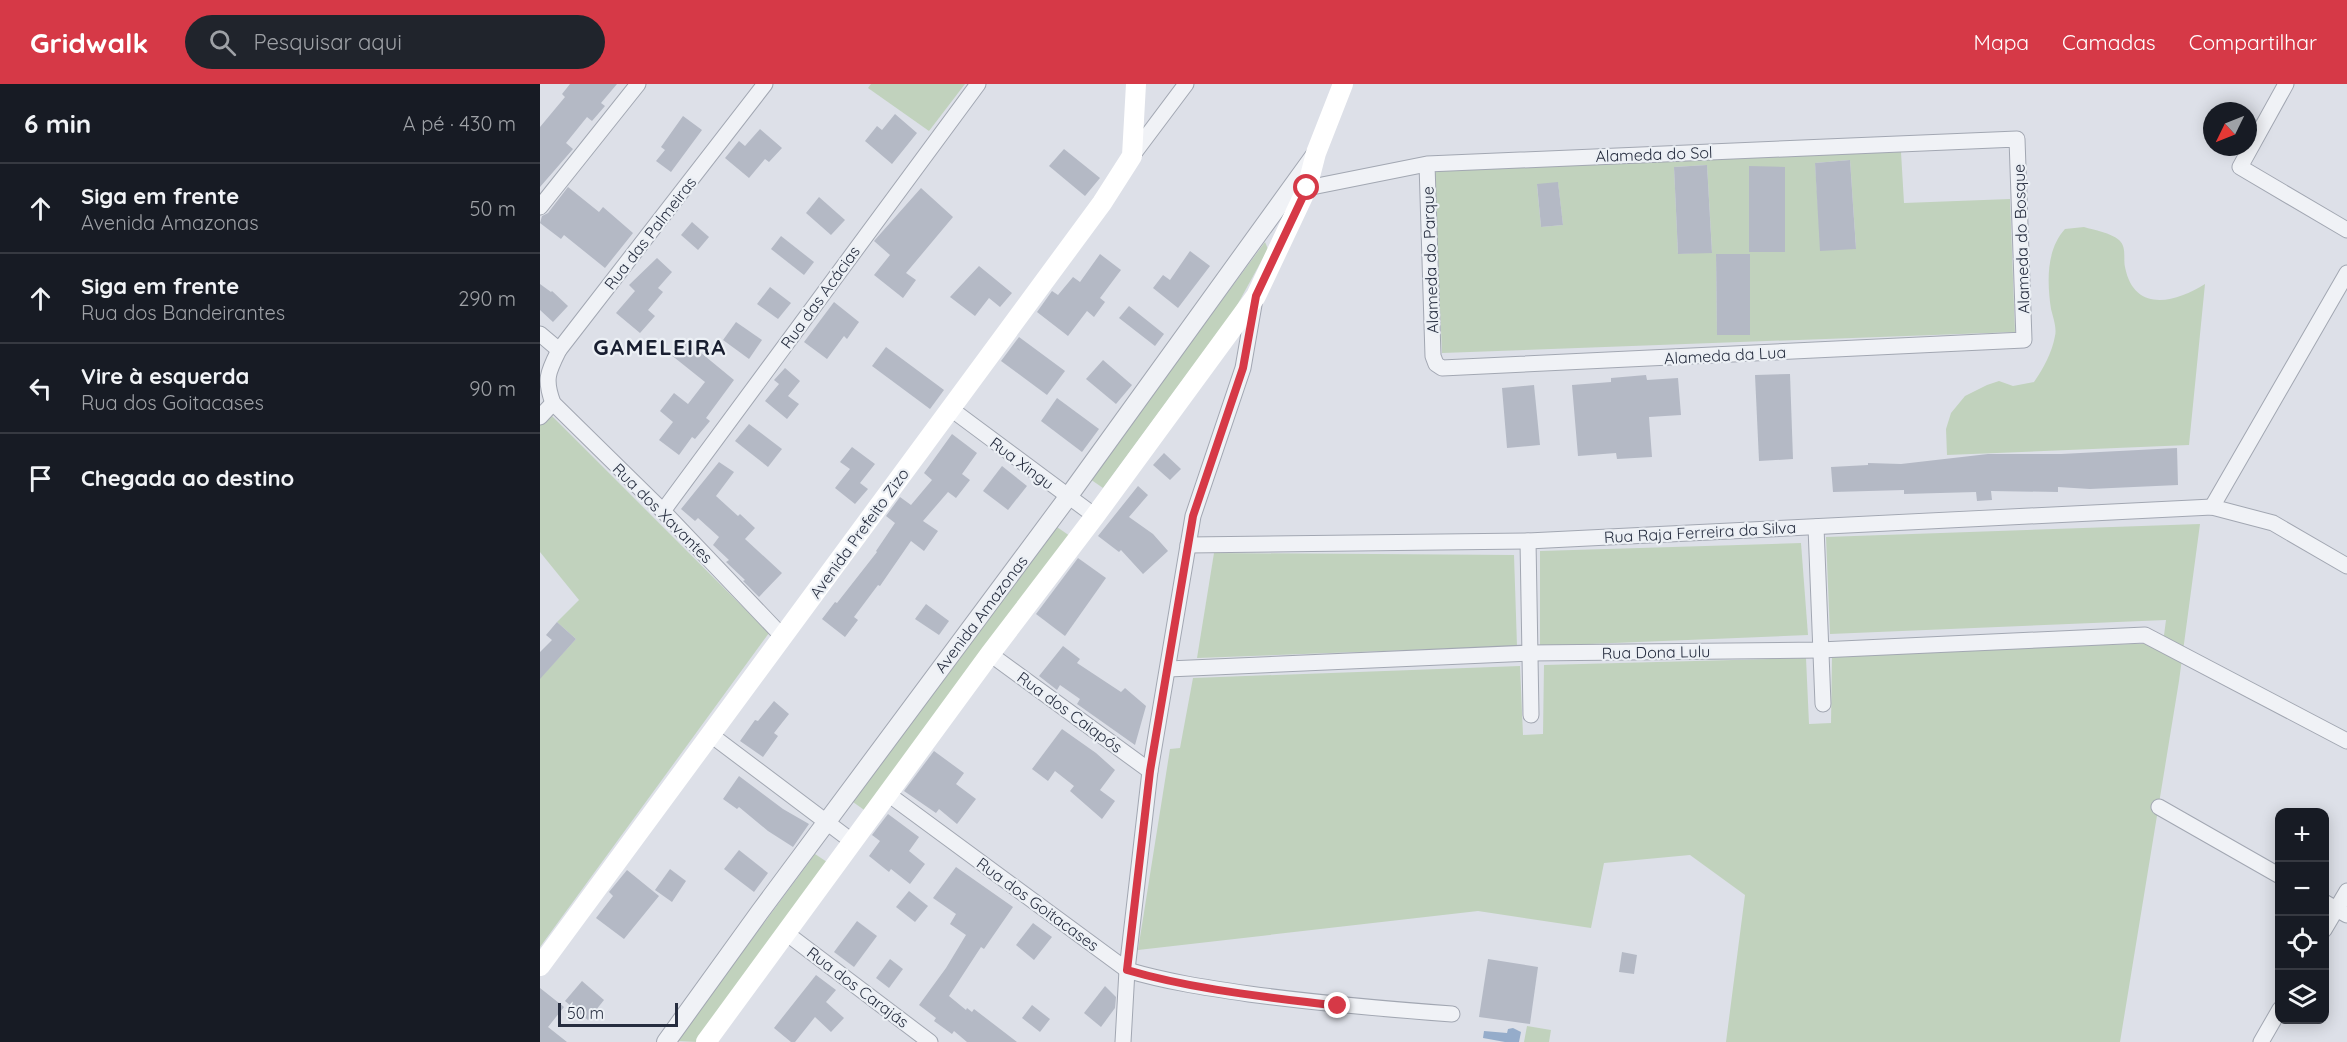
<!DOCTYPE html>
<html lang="pt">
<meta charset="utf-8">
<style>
:root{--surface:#171b24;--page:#20242c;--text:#f1f3f6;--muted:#9ea1a6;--line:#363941;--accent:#d63947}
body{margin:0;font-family:Quicksand,sans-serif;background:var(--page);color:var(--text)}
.controls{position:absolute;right:18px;bottom:18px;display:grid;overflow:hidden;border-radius:12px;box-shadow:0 3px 15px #0003}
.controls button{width:54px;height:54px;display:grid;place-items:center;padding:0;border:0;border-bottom:2px solid var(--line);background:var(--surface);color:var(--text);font:30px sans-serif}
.compass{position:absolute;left:1663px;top:18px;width:54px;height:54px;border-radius:50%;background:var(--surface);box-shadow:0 3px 15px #0003;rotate:227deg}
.scale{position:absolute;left:18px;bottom:15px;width:120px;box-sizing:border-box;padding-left:6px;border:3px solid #262d3f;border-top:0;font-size:16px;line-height:21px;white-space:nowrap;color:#262d3f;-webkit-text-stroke:4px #ecf0f5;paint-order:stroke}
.stop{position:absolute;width:18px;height:18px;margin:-14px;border:4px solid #d63947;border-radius:50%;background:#fff}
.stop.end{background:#d63947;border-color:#fff;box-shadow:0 2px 6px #0008}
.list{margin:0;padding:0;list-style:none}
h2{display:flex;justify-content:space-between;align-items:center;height:78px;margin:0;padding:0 24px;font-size:26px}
h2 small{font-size:20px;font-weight:400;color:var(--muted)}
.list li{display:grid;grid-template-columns:39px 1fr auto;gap:18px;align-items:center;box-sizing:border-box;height:90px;padding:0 24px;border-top:2px solid var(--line)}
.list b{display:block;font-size:22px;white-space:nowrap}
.list p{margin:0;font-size:20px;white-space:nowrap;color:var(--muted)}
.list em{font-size:20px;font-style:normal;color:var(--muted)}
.icon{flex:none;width:33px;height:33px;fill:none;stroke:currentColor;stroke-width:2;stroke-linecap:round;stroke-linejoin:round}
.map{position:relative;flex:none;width:1807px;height:958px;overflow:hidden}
header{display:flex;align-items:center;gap:36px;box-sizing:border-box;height:84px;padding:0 30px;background:var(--accent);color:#fff}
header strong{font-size:28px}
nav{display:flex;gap:33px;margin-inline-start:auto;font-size:21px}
.search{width:420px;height:54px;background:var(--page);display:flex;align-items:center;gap:15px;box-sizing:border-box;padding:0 21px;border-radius:33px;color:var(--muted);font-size:22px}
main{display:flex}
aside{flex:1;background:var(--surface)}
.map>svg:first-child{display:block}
.green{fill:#c1d2bd;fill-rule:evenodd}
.water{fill:#95acca}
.building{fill:#b4b9c5}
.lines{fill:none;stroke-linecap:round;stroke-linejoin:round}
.minor-casing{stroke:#a2a7b2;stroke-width:17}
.tertiary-casing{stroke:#a2a7b2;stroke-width:20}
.minor{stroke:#f0f2f6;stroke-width:15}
.tertiary{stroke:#f0f2f6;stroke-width:18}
.secondary{stroke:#fff;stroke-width:20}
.route{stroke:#d63947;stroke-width:8}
.labels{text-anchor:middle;stroke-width:4.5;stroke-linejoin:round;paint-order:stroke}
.street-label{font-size:16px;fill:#262d3f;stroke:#ecf0f5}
.district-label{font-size:22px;font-weight:bold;letter-spacing:1.5px;fill:#181e30;stroke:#ecf0f5}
</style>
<header>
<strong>Gridwalk</strong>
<div class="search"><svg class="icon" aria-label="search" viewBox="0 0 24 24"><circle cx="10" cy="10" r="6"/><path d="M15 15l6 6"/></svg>Pesquisar aqui</div>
<nav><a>Mapa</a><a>Camadas</a><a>Compartilhar</a></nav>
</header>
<main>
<aside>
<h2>6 min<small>A pé · 430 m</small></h2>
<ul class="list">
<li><svg class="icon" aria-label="ahead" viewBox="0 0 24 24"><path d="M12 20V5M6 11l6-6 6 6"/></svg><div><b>Siga em frente</b><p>Avenida Amazonas</p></div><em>50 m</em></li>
<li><svg class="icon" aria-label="ahead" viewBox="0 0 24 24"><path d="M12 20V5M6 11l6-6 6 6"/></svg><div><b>Siga em frente</b><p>Rua dos Bandeirantes</p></div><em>290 m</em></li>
<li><svg class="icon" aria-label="left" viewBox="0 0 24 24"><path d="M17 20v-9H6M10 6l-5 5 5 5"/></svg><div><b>Vire à esquerda</b><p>Rua dos Goitacases</p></div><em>90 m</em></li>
<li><svg class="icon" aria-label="arrive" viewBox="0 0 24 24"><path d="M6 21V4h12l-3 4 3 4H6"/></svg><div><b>Chegada ao destino</b></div></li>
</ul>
</aside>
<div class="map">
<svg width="1807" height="958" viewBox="0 0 1807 958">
<rect width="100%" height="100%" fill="#dde0e8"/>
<g class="green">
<polygon points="331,0 425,0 389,47 328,4"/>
<path d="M1361 68 1364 119 1470 115 1475 248 902 269 894 85ZM1310 76 1316 164 1281 166 1275 79ZM1167 81 1172 168 1138 170 1134 83ZM1209 83H1245V168H1209ZM1018 99 1023 141 1001 143 997 101ZM1176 170H1210V250H1177Z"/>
<path d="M1544 143C1554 146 1571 149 1579 156 1587 163 1583 174 1585 183 1594 229 1635 219 1665 200L1649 361 1407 371 1406 345 1411 329 1425 312 1447 301 1459 297 1473 302 1494 298C1503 285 1512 269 1515 252 1517 244 1513 233 1511 225 1507 198 1506 166 1525 145Z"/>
<polygon points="725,158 728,165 695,225 563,404 550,395"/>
<polygon points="10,330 229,549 0,863 0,590 2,592 36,555 17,538 39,516 0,468 0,340"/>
<polygon points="1660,440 1639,597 1580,958 1186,958 1205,811 1150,771 1064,779 1051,844 938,827 598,866 630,665 640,664 653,594 980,582 983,651 1003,650 1004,581 1266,574 1269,640 1291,639 1292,570 1623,559 1626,536 1290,550 1286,453"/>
<polygon points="514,441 530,452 327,728 313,718"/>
<polygon points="1261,459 1268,551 1000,562 1000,467"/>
<polygon points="674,469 974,471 977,562 657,574"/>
<polygon points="275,770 287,778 158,958 137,957"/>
<polygon points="987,942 1011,946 1009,958 984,958"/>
</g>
<polygon class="water" points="973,944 981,948 979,958 965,958 943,954 944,947 967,949 968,945"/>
<g class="building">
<polygon points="30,0 77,0 61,19 65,22 52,37 47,33 26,59 33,65 0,103 0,43 25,13 22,10"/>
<polygon points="355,30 377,49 352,80 325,57 337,42 342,46"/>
<polygon points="143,32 162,46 131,88 116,77 125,66 121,63"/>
<polygon points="220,45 242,64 229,78 225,75 209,94 185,74 199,57 205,62"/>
<polygon points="524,65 560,94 545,112 509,82"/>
<polygon points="1310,76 1316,165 1280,167 1275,79"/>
<polygon points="1167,81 1172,169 1138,170 1134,83"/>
<polygon points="1209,82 1245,83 1245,168 1209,168"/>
<polygon points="1018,98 1023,141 1001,143 997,100"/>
<polygon points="28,103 59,128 63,123 93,149 65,184 24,151 21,155 0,139 2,132 8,129"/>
<polygon points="381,104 413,133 366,189 376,196 363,214 334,191 350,171 334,157"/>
<polygon points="279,113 305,136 291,151 266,129"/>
<polygon points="152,138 169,153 158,166 141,151"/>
<polygon points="241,152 274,178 264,191 231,165"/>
<polygon points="650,167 670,182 638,224 613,204 623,191 630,196"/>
<polygon points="560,170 581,186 560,214 565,218 554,233 547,227 528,252 497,228 512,207 518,211 533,193 540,198"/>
<polygon points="1176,170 1210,170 1210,251 1177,251"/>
<polygon points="117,174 132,188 118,204 123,208 108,226 115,232 100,249 76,229 95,207 89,201"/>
<polygon points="439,182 472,209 460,223 449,214 435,232 410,213"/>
<polygon points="0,200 11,208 12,207 28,222 13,238 0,226"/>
<polygon points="230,203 251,219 238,235 217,220"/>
<polygon points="294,218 319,238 307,255 304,252 287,275 264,258"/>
<polygon points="589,222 624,250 615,262 579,234"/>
<polygon points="196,238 222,256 209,275 183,256"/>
<polygon points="479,253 525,287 507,311 461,277"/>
<polygon points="143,254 194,296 166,334 170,337 155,355 152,353 139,371 119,356 133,338 120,327 134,309 148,320 165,298 130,270"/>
<polygon points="346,263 404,306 390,325 332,282"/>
<polygon points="563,276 592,301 576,320 546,295"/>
<polygon points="245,284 260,297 248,312 259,320 247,335 225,317 239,300 234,296"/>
<polygon points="1250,290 1253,375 1219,377 1215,291"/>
<polygon points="1106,291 1107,296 1138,294 1141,331 1109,333 1112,373 1077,375 1076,369 1038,372 1032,301 1071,298 1071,294"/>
<polygon points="994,301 1000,361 967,364 962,304"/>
<polygon points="517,314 559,345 542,368 501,337"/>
<polygon points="209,340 242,365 228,383 195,357"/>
<polygon points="412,350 437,369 422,390 430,396 416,414 408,408 383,437 398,447 384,467 371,457 340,502 338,501 314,533 318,536 305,553 282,535 295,518 297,519 337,468 336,467 355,439 346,432 360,413 371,421 392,396 384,389"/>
<polygon points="312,363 335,380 320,399 328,405 315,420 295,404 310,385 300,378"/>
<polygon points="1637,364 1638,401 1550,405 1518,403 1518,408 1451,407 1452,416 1437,417 1436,408 1364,410 1364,406 1293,408 1291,383 1328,381 1328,379 1361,380 1448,370 1521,370"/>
<polygon points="624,369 641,385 630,396 613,381"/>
<polygon points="179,378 194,388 176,412 198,432 200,430 215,444 205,455 242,489 219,513 203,497 205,496 186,478 189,476 173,461 179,453 158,434 155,437 141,425"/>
<polygon points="462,382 487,402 468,426 443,407"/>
<polygon points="598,402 608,411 589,433 613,450 628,467 603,490 581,466 579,468 558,452"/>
<polygon points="538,474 566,494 525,552 496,530"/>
<polygon points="386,520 409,537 399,551 375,535"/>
<polygon points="17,538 36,555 0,595 0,568 12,556 6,551"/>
<polygon points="523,562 540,575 537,579 581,608 585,604 606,622 595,661 537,620 540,615 520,601 517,606 499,592"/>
<polygon points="234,617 249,630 234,649 238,652 223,673 200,657 215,636 218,637"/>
<polygon points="522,645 556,669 575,686 560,706 575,717 562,735 530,707 534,702 515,687 508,697 492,685"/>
<polygon points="394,667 424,689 416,700 436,715 417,740 399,725 396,729 364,707"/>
<polygon points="199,692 243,725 269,740 253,763 228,747 199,723 197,725 183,715"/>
<polygon points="348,730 379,753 369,767 385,780 370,800 351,785 349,788 329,772 340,757 332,751"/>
<polygon points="199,766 228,789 214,808 184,785"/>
<polygon points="416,783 473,823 444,865 441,863 409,912 426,926 427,924 432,928 434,925 477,958 427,958 414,947 412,950 394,937 396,934 379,921 406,884 426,851 410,840 416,830 393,814"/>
<polygon points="130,785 146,797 132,818 115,806"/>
<polygon points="87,786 119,812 84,855 56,834 73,812 69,808"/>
<polygon points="369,807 388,822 375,838 356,823"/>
<polygon points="317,837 337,852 314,883 294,868"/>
<polygon points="493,839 512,853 494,876 476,861"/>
<polygon points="1082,868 1097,871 1094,890 1079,888"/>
<polygon points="350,875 363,885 349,904 336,894"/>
<polygon points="948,875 998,883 990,940 939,933"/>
<polygon points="276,891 296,906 286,918 304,934 291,948 275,933 255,958 251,958 234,944"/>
<polygon points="42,897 64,916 48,936 25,917"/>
<polygon points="565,902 576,913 575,924 561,943 544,929"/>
<polygon points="0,904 24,923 8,943 27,958 0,958"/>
<polygon points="492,921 510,935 500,948 482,934"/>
</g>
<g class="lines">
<defs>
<g id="minor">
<path d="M225 0 19 266C8 288 4 295 13 319L123 427 243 553"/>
<polyline points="1746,0 1700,83 1807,146"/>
<polyline points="592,72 646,0"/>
<polyline points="759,102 767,104 887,80 1477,55 1484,256 902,284 896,280 893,272 887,80"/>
<polyline points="0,123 98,0"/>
<polyline points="0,250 19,266"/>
<polyline points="411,325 555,432"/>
<polyline points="0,333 13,319"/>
<polyline points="1672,423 1807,189"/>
<polyline points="123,427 438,0"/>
<polyline points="1276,443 1283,620"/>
<polyline points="988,457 991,631"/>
<polyline points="648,461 988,457 1672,423 1733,439 1807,482"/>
<polyline points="450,570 610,687"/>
<polyline points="628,585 989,569 1280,566 1605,551 1807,657"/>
<polyline points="171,651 313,758"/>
<path d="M348 710 587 886C627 898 668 904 709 910 777 919 844 925 912 930"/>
<polyline points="1619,723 1740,792"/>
<polyline points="1784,818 1807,831"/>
<polyline points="1784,846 1807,807"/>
<polyline points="246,849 390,958"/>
<polyline points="583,958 587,886 610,687 653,432 703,284 715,215"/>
<polyline points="1721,958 1740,925"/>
</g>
<polyline id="tertiary" points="126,958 219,829 528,413 775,71"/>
</defs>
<use href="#minor" class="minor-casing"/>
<use href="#tertiary" class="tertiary-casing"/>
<use href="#minor" class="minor"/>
<use href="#tertiary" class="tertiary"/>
<g class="secondary">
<polyline points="0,882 562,119 592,72 596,0"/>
<polyline points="166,958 450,570 555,432 716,212 767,104 776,69 803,0"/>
</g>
</g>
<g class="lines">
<path class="route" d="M767 104 716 212 703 284 653 432 610 687 587 886C655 906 728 913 798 922"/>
</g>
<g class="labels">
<g class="street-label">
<text transform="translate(1114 70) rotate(-2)" y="6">Alameda do Sol</text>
<text transform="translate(110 149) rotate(-52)" y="6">Rua das Palmeiras</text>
<text transform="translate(1481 155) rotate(-92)" y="6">Alameda do Bosque</text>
<text transform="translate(890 176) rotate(-92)" y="6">Alameda do Parque</text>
<text transform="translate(280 213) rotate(-54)" y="6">Rua das Acácias</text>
<text transform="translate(1185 271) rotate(-3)" y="6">Alameda da Lua</text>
<text transform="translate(482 379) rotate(37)" y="6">Rua Xingu</text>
<text transform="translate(123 429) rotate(45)" y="6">Rua dos Xavantes</text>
<text transform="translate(1160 448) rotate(-3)" y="6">Rua Raja Ferreira da Silva</text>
<text transform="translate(319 449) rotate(-54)" y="6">Avenida Prefeito Zizo</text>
<text transform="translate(441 530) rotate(-53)" y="6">Avenida Amazonas</text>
<text transform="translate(1116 568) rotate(-1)" y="6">Rua Dona Lulu</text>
<text transform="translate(530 628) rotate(36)" y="6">Rua dos Caiapós</text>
<text transform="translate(498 820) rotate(36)" y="6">Rua dos Goitacases</text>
<text transform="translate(318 903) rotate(37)" y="6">Rua dos Carajás</text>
</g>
<g class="district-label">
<text x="120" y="271">GAMELEIRA</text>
</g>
</g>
</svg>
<div class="controls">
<button>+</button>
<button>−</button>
<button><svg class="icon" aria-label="locate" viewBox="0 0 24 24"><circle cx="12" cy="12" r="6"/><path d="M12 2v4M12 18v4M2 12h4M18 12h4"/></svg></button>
<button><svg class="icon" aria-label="layers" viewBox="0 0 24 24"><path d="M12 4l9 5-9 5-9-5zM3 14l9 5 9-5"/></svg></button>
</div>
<svg class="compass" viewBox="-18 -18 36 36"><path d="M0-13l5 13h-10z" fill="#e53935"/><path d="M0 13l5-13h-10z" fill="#9ea1a6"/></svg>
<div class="scale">50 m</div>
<div class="stop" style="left:767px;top:104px"></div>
<div class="stop end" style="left:798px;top:922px"></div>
</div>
</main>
